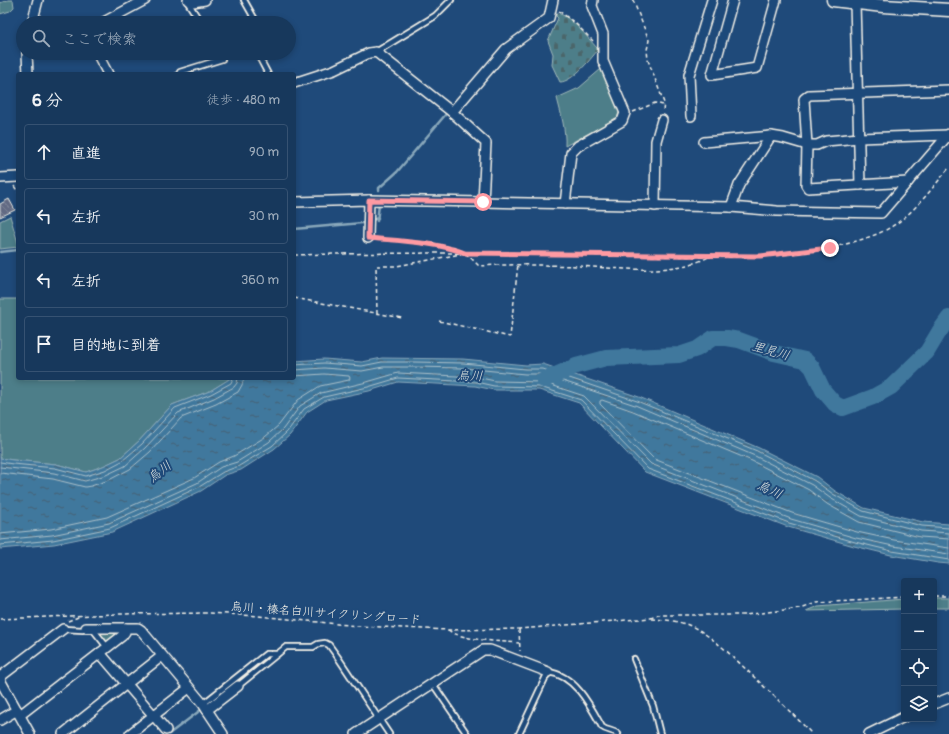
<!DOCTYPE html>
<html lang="ja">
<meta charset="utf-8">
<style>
:root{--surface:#17385c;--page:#203f62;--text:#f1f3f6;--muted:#9eacbb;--line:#365272}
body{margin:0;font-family:Pangolin,"Klee One",sans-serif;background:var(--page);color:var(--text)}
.controls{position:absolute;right:12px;bottom:12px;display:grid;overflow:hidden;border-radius:4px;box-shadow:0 2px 6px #0003}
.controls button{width:36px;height:36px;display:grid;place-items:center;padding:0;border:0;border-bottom:1px solid var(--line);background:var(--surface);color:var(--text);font:20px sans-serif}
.stop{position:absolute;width:12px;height:12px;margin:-9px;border:3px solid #ff9aa2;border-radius:50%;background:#fff}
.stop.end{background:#ff9aa2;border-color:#fff;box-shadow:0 1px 4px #0008}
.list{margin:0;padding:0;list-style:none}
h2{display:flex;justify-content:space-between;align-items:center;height:52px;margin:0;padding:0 16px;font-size:17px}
h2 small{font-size:13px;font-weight:400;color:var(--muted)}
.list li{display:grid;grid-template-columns:26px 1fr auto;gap:12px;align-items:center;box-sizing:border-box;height:56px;margin:0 8px 8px;padding:0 8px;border:1px solid var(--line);border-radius:4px}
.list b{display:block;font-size:15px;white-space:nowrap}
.list em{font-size:13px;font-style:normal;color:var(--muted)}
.icon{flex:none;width:22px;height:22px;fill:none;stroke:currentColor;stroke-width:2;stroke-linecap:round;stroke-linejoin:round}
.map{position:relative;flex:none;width:949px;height:734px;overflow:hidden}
.search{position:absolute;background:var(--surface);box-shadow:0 2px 6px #0003;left:16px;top:16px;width:280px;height:44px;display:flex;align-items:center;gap:10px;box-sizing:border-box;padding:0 14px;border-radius:22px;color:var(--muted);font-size:15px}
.panel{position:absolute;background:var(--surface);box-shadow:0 2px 6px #0003;left:16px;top:72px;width:280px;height:308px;border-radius:4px}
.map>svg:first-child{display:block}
.green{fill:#4d7e89;stroke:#a0b8b8}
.forest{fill:url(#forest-crowns);stroke:#a0b8b8}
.cemetery{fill:url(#cemetery-stones);stroke:#a0b8b8}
.water{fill:url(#water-ripples);stroke:#89a8bb}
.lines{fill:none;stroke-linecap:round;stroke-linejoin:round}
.shore{stroke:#acc1ca;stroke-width:1}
.stream{stroke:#89a8bb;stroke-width:2.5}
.river{stroke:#41789d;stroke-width:16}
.building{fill:url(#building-back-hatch);stroke:#f4f1e8}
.lane-casing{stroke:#f4f1e8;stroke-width:8}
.street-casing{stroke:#f4f1e8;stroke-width:12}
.secondary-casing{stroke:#f4f1e8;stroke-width:15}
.path{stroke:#f4f1e8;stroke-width:1.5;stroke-dasharray:4 3;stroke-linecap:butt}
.lane{stroke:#1f4a7a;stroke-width:4.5}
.street{stroke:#1f4a7a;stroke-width:9}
.secondary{stroke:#1f4a7a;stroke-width:12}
.route{stroke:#ff9aa2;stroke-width:5}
.labels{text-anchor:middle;stroke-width:4;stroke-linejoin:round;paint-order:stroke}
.street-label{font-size:12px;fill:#f4f1e8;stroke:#1f4a7a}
.water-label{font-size:13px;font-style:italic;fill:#d9dfdd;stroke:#1f4a7a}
</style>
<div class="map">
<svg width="949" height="734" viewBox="0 0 949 734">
<defs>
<pattern id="forest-crowns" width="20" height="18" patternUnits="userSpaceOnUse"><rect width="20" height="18" fill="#4d7e89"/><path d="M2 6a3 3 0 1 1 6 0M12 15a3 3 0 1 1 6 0" fill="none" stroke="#4b666b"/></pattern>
<pattern id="cemetery-stones" width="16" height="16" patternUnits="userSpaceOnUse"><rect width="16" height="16" fill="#4d7e89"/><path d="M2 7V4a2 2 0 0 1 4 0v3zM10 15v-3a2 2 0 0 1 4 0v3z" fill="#4b666b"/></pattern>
<pattern id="water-ripples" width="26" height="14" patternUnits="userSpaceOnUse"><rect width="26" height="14" fill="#41789d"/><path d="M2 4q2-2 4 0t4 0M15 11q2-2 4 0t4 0" fill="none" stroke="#456072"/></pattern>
<pattern id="building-back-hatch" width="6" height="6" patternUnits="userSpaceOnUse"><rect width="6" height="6" fill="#626b83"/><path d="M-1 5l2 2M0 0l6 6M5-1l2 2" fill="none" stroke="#798195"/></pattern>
</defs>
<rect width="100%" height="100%" fill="#1f4a7a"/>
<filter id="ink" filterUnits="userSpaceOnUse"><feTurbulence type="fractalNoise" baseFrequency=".025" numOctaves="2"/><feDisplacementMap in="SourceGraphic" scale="8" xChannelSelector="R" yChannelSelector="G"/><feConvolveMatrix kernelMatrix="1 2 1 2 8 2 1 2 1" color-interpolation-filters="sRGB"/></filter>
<g filter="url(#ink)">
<g class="green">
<polygon points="8,0 13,0 14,7 10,11 0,14 0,3"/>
<path d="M601 69 619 112 617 118 565 146C566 130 561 114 557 98L579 88Z"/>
<polygon points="10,216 18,243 18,247 0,249 0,221"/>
<polygon points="0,299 18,299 18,378 231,378 210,391 172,405 139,441 120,458 103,466 86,472 56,464 13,460 0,458"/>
<rect x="934" y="598" width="15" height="10"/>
<polygon points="904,599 904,609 806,611 818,606"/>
</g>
<polygon class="forest" points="100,632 118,632 118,634 109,642 106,642 100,635"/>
<path class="cemetery" d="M557 13C571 16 588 38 597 48V51C590 60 572 82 560 82L552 65 553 54 548 41 558 18 556 16Z"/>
<polygon class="water" points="382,358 463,359 526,365 543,364 639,397 759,448 817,477 835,491 864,508 923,522 949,524 949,564 938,563 891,555 854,546 788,527 645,472 579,403 539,390 494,390 475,386 398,382 369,391 326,400 307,412 290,435 274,449 241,470 225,475 201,491 112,532 54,544 0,549 0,458 13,460 56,464 86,472 103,466 120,458 139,441 172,405 210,391 231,378 294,378 294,361 324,359 362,362"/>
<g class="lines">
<g class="shore">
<polyline points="294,365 324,363 362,366 382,362 414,362 463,363 525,369 543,369 637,401 757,451 815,481 833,494 863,511 922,526 949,528"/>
<polyline points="294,370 324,368 362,371 383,367 414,367 463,368 525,374 542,374 635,405 755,456 812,485 830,498 861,516 921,531 949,533"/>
<polyline points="0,462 13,464 55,468 86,476 105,470 122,461 142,444 175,408 211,394 231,383 233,378"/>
<polyline points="0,467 54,473 85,481 106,475 125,466 145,448 178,413 214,398 234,387 237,383 238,378"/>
<polyline points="0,473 53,479 85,487 91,486 109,480 130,469 150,452 181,418 216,404 238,392 242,385 244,378"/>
<polyline points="0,534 51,529 107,517 194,478 219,462 234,456 265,437 279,425 298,400 320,386 349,380 350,378 349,376 324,374 294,376"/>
<polyline points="949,539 920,537 859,522 827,504 809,490 752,461 633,411 602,400 600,401 600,404 654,459 792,513 857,532 894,540 949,548"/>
<polyline points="0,540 52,535 109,523 197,483 221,467 237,462 269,442 283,429 300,406 321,393 367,382 398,373 476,377 495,381 542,382 584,396 651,464 791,519 856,538 893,546 949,554"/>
<polyline points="0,545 53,540 110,528 199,487 223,472 239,466 272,446 287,432 304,409 324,397 368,387 398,378 476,382 494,386 540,387 581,400 648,469 789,523 855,542 892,551 949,560"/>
</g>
<g class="stream">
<polyline points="379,190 379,188 397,172 446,114"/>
<polyline points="372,220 378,218"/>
<polyline points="377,221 379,205"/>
<polyline points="294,229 362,223 367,222"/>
<polyline points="0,252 18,250"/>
<polyline points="208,704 270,655"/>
<polyline points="169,734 202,709"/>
</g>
<polyline class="river" points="544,380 576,366 606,358 679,355 697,349 713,338 727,338 739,340 774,353 805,360 812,367 823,390 835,404 843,408 873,397 891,387 927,352 939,332 949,318"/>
</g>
<polygon class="building" points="9,199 15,210 0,217 0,204"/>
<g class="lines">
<defs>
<g id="lane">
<polyline points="244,0 257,23"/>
<polyline points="187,1 201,23"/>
<polyline points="376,52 435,16 451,0"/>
<polyline points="257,53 268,74"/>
<polyline points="179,74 180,72 222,59 219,53"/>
<polyline points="92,628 107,647"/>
<polyline points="63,629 83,630 86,628"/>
<polyline points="634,659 653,706 660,734"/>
<polyline points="433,684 467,734"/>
<polyline points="238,686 286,647 313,647 318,644 325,643 329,645 337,656 389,734"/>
<polyline points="203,704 266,654 277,654"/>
<path d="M519 734 548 672C575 675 590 705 602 727 607 731 613 730 618 734"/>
</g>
<g id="street">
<polyline points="188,0 193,2 205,0"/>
<polyline points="733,0 712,75 757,68 776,0"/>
<polyline points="855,3 860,185"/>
<polyline points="32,23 38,0"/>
<polyline points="102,23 145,0"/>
<polyline points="27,53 28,74"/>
<polyline points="97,53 108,74"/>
<polyline points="294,83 334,70 369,53 376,52 452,112 486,143 483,202"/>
<polyline points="452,112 506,49 549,18 553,0"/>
<polyline points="691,116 689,75 712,0"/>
<polyline points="704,142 771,136 783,138 807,145 817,145 826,141 859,138 948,135"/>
<polyline points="0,178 18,177"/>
<polyline points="908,182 808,188 806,185 807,145 804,99 809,95 949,90"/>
<polyline points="294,202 369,200 483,202 731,207 777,211 881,213 949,134"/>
<polyline points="565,204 571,153 578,146 622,121 625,113 603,61 603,34 592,6 593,0"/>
<polyline points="655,206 656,141 662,120"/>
<polyline points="731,207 739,185 771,136"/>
<polyline points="368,238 369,200"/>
<polyline points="86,628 138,628 141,630 203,704 223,734"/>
<polyline points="100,653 166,730"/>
<polyline points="0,677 63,629"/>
<polyline points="0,680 30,734"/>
<polyline points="934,704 949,698"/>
<polyline points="207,710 238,686"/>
<polyline points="20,715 122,636 125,632 125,628"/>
<polyline points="0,720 17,710"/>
<polyline points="63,734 162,656"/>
<polyline points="130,734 189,688"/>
<polyline points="356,734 483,650 490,650 548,672"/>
<polyline points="869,734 904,717"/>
</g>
<polyline id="secondary" points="833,0 883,6 949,10"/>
</defs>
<use href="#lane" class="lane-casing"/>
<use href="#street" class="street-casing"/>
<use href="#secondary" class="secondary-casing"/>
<g class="path">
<polyline points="633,0 649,40 647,50 648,60 664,103 663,111"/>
<polyline points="559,11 575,23 593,41"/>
<polyline points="633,112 655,103 663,105"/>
<polyline points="14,186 18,192"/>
<path d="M376 239C398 241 447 242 465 253 470 257 475 262 479 266 512 264 544 265 577 266 615 268 677 276 710 256"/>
<path d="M294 255C401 252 507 253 614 255 696 255 799 265 877 234 908 222 928 193 949 168"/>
<polyline points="294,298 403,318"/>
<polyline points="377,314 376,266 397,266 461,254"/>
<polyline points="439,321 510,337 518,264"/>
<polyline points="934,596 949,596"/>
<polyline points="0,619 117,614 210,613 258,616 358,626 448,630 519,629 651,618 658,615 745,615 800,608 816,602 904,597"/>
<path d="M652 619C667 620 683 621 697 629 718 641 735 659 753 676 773 695 793 714 812 734"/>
<polyline points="68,621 81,616 81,615"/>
<polyline points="519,629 520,651"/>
<path d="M448 630C464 641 499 641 519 643"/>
</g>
<use href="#lane" class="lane"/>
<use href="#street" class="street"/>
<use href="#secondary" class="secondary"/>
</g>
</g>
<g class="lines" filter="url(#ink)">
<path class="route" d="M483 202 369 200 368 238C401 241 434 242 465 253L760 256 830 248"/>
</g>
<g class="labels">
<g class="street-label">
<text transform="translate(326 613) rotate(4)" y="4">烏川・榛名白川サイクリングロード</text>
</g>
<g class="water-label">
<text transform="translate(771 350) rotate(16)" y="5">里見川</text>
<text transform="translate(470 375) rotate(2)" y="5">烏川</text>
<text transform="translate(159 471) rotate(-39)" y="5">烏川</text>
<text transform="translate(770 489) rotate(25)" y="5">烏川</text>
</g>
</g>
</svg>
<div class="controls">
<button>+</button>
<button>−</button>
<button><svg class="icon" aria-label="locate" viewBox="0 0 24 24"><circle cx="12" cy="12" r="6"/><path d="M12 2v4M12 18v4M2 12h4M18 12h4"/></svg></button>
<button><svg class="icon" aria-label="layers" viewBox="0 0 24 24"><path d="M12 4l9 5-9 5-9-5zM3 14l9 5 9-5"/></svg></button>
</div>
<div class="stop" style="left:483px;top:202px"></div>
<div class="stop end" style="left:830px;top:248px"></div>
<div class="search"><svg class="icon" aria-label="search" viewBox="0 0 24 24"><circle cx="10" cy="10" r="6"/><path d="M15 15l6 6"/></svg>ここで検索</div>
<section class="panel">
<h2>6 分<small>徒歩 · 480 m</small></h2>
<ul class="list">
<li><svg class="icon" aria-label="ahead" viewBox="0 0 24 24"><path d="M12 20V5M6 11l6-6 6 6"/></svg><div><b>直進</b></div><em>90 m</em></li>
<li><svg class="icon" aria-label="left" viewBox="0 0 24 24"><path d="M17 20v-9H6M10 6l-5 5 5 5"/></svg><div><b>左折</b></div><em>30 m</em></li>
<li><svg class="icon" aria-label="left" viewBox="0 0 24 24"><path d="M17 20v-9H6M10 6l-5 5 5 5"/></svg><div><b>左折</b></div><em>360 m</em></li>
<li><svg class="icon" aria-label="arrive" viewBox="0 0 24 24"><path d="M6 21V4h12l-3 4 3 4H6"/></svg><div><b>目的地に到着</b></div></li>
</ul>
</section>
</div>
